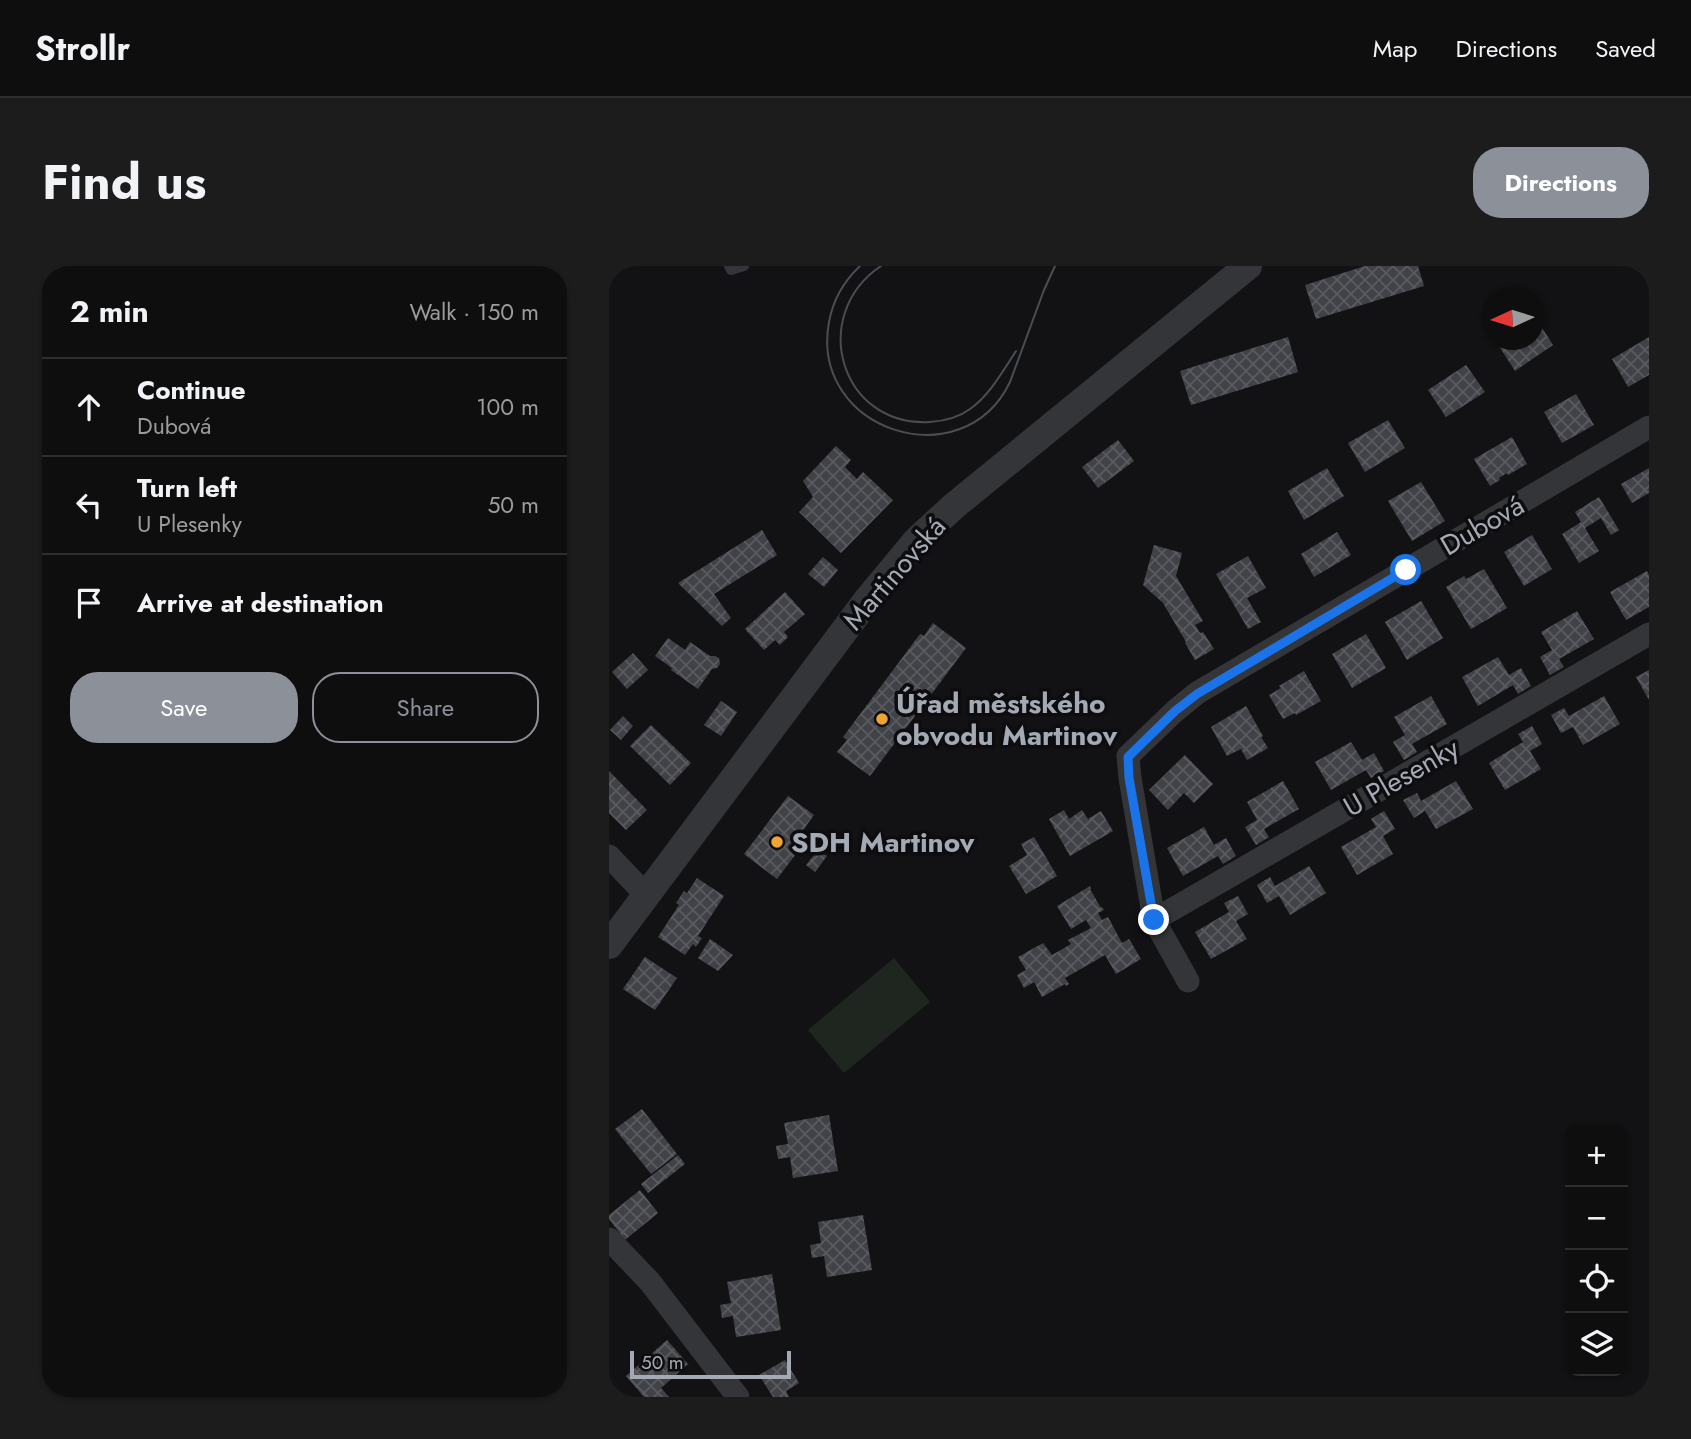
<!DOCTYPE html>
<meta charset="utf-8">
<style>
:root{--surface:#0e0e0f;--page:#1c1c1d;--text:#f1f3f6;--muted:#9b9c9e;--line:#2e2e2f;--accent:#8c9099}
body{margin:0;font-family:Jost,sans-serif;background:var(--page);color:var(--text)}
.controls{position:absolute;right:21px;bottom:21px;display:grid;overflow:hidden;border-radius:14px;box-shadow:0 2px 5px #0004}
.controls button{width:63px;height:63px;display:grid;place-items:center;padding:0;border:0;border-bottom:2px solid var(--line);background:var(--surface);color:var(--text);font:35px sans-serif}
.compass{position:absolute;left:872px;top:21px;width:63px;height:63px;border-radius:50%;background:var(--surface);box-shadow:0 2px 5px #0004;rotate:266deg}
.scale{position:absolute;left:21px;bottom:18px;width:161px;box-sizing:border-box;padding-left:7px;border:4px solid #a4aab4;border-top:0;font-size:19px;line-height:24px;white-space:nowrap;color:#a4aab4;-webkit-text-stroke:5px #0d0d0f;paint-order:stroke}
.stop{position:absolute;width:21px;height:21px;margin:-16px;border:5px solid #1a73e8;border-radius:50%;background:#fff}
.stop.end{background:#1a73e8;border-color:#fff;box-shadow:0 2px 7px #0008}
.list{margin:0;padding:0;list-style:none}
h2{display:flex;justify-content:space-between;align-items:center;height:91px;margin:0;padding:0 28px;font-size:30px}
h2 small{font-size:23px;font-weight:400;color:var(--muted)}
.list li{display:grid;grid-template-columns:46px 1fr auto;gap:21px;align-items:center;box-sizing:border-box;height:98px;padding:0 28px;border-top:2px solid var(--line)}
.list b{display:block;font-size:26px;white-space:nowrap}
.list p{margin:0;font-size:23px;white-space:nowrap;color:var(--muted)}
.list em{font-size:23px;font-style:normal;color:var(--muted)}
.actions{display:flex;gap:14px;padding:21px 28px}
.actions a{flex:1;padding:16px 0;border:2px solid var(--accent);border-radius:28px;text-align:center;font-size:24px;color:var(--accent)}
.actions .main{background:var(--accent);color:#fff}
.icon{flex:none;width:38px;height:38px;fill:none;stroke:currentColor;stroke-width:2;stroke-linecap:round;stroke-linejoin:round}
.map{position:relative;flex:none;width:1040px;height:1131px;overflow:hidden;border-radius:28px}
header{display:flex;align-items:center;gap:42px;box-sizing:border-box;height:98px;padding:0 35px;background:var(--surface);border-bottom:2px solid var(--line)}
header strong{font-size:33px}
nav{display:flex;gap:38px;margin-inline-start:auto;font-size:24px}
.intro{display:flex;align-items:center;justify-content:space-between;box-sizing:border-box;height:168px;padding:0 42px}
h1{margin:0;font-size:49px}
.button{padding:18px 32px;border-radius:28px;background:var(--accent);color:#fff;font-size:24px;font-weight:700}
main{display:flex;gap:42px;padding:0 42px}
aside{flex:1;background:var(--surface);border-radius:28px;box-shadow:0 2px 5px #0004}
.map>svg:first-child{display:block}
.grass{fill:#1f261f}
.building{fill:url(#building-cross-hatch)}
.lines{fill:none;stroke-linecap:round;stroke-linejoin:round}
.service{stroke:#333539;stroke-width:10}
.minor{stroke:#333539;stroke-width:23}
.tertiary{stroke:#333539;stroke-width:28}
.tram{stroke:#4a4d52;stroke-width:2}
.route{stroke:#1a73e8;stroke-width:9}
.poi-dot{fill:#eda432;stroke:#0d0d0f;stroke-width:2.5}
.labels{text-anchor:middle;stroke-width:7;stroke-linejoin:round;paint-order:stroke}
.street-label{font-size:28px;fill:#a4aab4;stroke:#0d0d0f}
.poi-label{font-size:28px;font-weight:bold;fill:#a4aab4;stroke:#0d0d0f;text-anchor:start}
</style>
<header>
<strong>Strollr</strong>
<nav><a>Map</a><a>Directions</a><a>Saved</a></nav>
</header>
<div class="intro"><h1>Find us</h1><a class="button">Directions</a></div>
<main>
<aside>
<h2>2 min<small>Walk · 150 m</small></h2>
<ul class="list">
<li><svg class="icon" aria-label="ahead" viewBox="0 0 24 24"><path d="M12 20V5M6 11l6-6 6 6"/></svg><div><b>Continue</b><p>Dubová</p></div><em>100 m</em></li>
<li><svg class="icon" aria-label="left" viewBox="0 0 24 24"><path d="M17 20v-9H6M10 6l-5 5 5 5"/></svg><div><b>Turn left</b><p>U Plesenky</p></div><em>50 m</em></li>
<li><svg class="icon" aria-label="arrive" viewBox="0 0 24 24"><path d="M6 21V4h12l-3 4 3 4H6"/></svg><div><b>Arrive at destination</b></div></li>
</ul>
<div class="actions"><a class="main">Save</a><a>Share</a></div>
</aside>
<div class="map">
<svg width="1040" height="1131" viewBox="0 0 1040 1131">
<defs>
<pattern id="building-cross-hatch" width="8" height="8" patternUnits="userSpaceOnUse" patternTransform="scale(1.75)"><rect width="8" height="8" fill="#414247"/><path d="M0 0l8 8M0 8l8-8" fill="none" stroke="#595b5f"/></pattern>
</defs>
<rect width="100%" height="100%" fill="#121214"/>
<polygon class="grass" points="285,692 321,736 235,807 199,764"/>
<g class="building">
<polygon points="756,0 809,0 815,20 707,53 696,19"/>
<polygon points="925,49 944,79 906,105 888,77 893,74 925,74"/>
<polygon points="679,71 689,106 582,139 571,105"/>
<polygon points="1040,71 1040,109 1019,121 1003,93"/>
<polygon points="857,99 876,126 837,151 819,124"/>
<polygon points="967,128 985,159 953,177 935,146"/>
<polygon points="779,154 796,182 756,206 739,177"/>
<polygon points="903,171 918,198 899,209 898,207 890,212 891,214 881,220 865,193"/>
<polygon points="509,174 525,195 489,222 473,201"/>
<polygon points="227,180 242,194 236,201 248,213 254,206 284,234 232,287 190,246 204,231 194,215"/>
<polygon points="718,202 735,230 695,254 679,225"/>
<polygon points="1040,202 1040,227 1023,237 1012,218"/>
<polygon points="812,216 836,255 803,275 779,235"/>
<polygon points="990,231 1010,264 1002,269 992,252 976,262 990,285 970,297 953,268 972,256 966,246"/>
<polygon points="153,264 168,289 105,328 122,352 113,360 69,317"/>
<polygon points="728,266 742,289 705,311 692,288"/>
<polygon points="923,269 943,303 915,320 895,286"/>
<polygon points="545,279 573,287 567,310 594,355 586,359 591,367 594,366 605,383 586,394 576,377 577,376 554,337 534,319"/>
<polygon points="639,290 657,322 638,332 652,356 639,363 607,308"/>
<polygon points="214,291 229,304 215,321 199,308"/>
<polygon points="875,303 898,342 862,363 837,321 855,310 857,313"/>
<polygon points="1038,305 1040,309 1040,341 1017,354 1001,326"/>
<polygon points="176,326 196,348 175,366 179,371 171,379 166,374 155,384 136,363"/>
<polygon points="812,335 834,372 798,394 776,356"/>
<polygon points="968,345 985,373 950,393 955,401 941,409 931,391 943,384 932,366"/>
<polygon points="324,357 357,382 261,510 228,486 238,474 234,471 311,368 315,370"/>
<polygon points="757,368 777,402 743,422 723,388"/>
<polygon points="59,372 76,384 81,376 101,390 106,390 110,392 111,398 108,402 103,403 89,423 62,404 63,402 46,390"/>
<polygon points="24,387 39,404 18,423 3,406"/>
<polygon points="889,391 900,409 912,402 922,420 909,428 904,419 869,440 853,411"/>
<polygon points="1040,404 1040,434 1027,411"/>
<polygon points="695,405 712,435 687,449 686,447 674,453 660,429 672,422 670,420"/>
<polygon points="822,430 838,458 803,478 808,486 795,494 784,476 796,469 785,451"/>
<polygon points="995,430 1011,458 974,479 964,461 952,467 942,449 955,442 960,450"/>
<polygon points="112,435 128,446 112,470 95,459"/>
<polygon points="637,440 654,470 652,471 659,482 638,494 632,483 618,490 602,461"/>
<polygon points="14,450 24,460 12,474 1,464"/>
<polygon points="42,459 82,497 61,519 21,480"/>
<polygon points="923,460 933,478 921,485 932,503 896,524 880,497 914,476 909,468"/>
<polygon points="742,476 753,494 765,487 775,505 762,512 757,504 722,524 706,496"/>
<polygon points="576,489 604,518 585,537 575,527 559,544 540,524"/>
<polygon points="0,505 38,544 17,564 0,547"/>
<polygon points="674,515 690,543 655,563 660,571 647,579 636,561 648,554 638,536"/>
<polygon points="847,515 864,543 827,563 816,545 805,552 794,534 808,527 812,535"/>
<polygon points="179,530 205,549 192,567 197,571 192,579 193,580 168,613 135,588"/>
<polygon points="455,544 460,553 473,544 479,553 492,545 504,565 461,590 440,553"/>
<polygon points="775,545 786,563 774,570 784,588 748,609 732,581 767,561 762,553"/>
<polygon points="595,561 605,579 617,572 627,590 614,598 609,590 574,610 558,582"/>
<polygon points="425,571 448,610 417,628 400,600 418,589 412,578"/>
<polygon points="209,584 218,590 206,606 197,599"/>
<polygon points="700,600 717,627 681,649 670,630 658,637 648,619 661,611 666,620"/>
<polygon points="88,612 115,630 89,670 93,672 87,681 84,678 76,689 49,671 70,639 67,637 75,625 78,627"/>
<polygon points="481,620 482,623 481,623 492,642 493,641 495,644 489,647 493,654 499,651 513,677 520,673 532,693 507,708 496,689 456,712 460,718 457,720 456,718 433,731 425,716 415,722 408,709 417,704 409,691 434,677 443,689 462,678 459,674 482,662 477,654 462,663 448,640"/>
<polygon points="629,630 639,648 627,655 638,673 602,693 586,666 620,646 615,637"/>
<polygon points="101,673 124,689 109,705 89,692"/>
<polygon points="36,691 68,712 46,744 14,723"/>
<polygon points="33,843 68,888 42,908 6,863"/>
<polygon points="220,849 229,905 184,912 181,891 169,893 167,880 179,878 175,857"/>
<polygon points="69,889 76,898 39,927 32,918"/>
<polygon points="31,924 49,947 16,974 0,953 0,949"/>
<polygon points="254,949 263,1004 218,1011 215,990 203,992 201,979 212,977 209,956"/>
<polygon points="163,1008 172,1064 127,1071 124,1050 113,1052 111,1039 122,1037 118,1016"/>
<polygon points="58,1074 79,1098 52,1122 60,1131 35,1131 17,1110"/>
<polygon points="176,1094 190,1117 177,1125 180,1131 164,1131 150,1109"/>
</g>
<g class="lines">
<polyline class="service" points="120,0 122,4 135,0"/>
<g class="minor">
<polyline points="0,590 38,630"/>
<polyline points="545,654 1040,368"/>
<polyline points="579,715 545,654 521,512 519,490 566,445 588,427 1040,161"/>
<polyline points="0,973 41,1016 129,1131"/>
</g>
<polyline class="tertiary" points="0,679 259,333 308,274 345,240 639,0"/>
<g class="tram">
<path d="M251 0C235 15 224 34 220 56 200 165 354 214 401 116L435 24 446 0"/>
<path d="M272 0C199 49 231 161 321 156 335 155 349 152 361 143 380 130 394 105 407 85"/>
</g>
</g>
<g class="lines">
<polyline class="route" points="545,654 520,512 519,491 566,445 588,428 797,304"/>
</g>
<g class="poi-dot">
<circle cx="273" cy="453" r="7"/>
<circle cx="168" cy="576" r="7"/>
</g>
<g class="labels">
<g class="street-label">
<text transform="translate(873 259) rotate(-30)" y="10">Dubová</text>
<text transform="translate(285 307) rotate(-49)" y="10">Martinovská</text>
<text transform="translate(792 511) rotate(-30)" y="10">U Plesenky</text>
</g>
<g class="poi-label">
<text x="287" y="447">Úřad městského<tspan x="287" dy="32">obvodu Martinov</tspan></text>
<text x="182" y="586">SDH Martinov</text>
</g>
</g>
</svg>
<div class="controls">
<button>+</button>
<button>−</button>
<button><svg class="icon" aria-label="locate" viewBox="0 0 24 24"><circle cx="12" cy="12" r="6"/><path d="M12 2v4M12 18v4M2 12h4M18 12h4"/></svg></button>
<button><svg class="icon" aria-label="layers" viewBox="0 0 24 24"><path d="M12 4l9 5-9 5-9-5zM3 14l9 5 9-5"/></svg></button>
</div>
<svg class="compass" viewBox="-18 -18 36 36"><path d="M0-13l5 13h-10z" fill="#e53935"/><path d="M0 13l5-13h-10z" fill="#9b9c9e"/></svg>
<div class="scale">50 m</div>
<div class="stop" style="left:797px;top:304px"></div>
<div class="stop end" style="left:545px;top:654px"></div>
</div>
</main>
